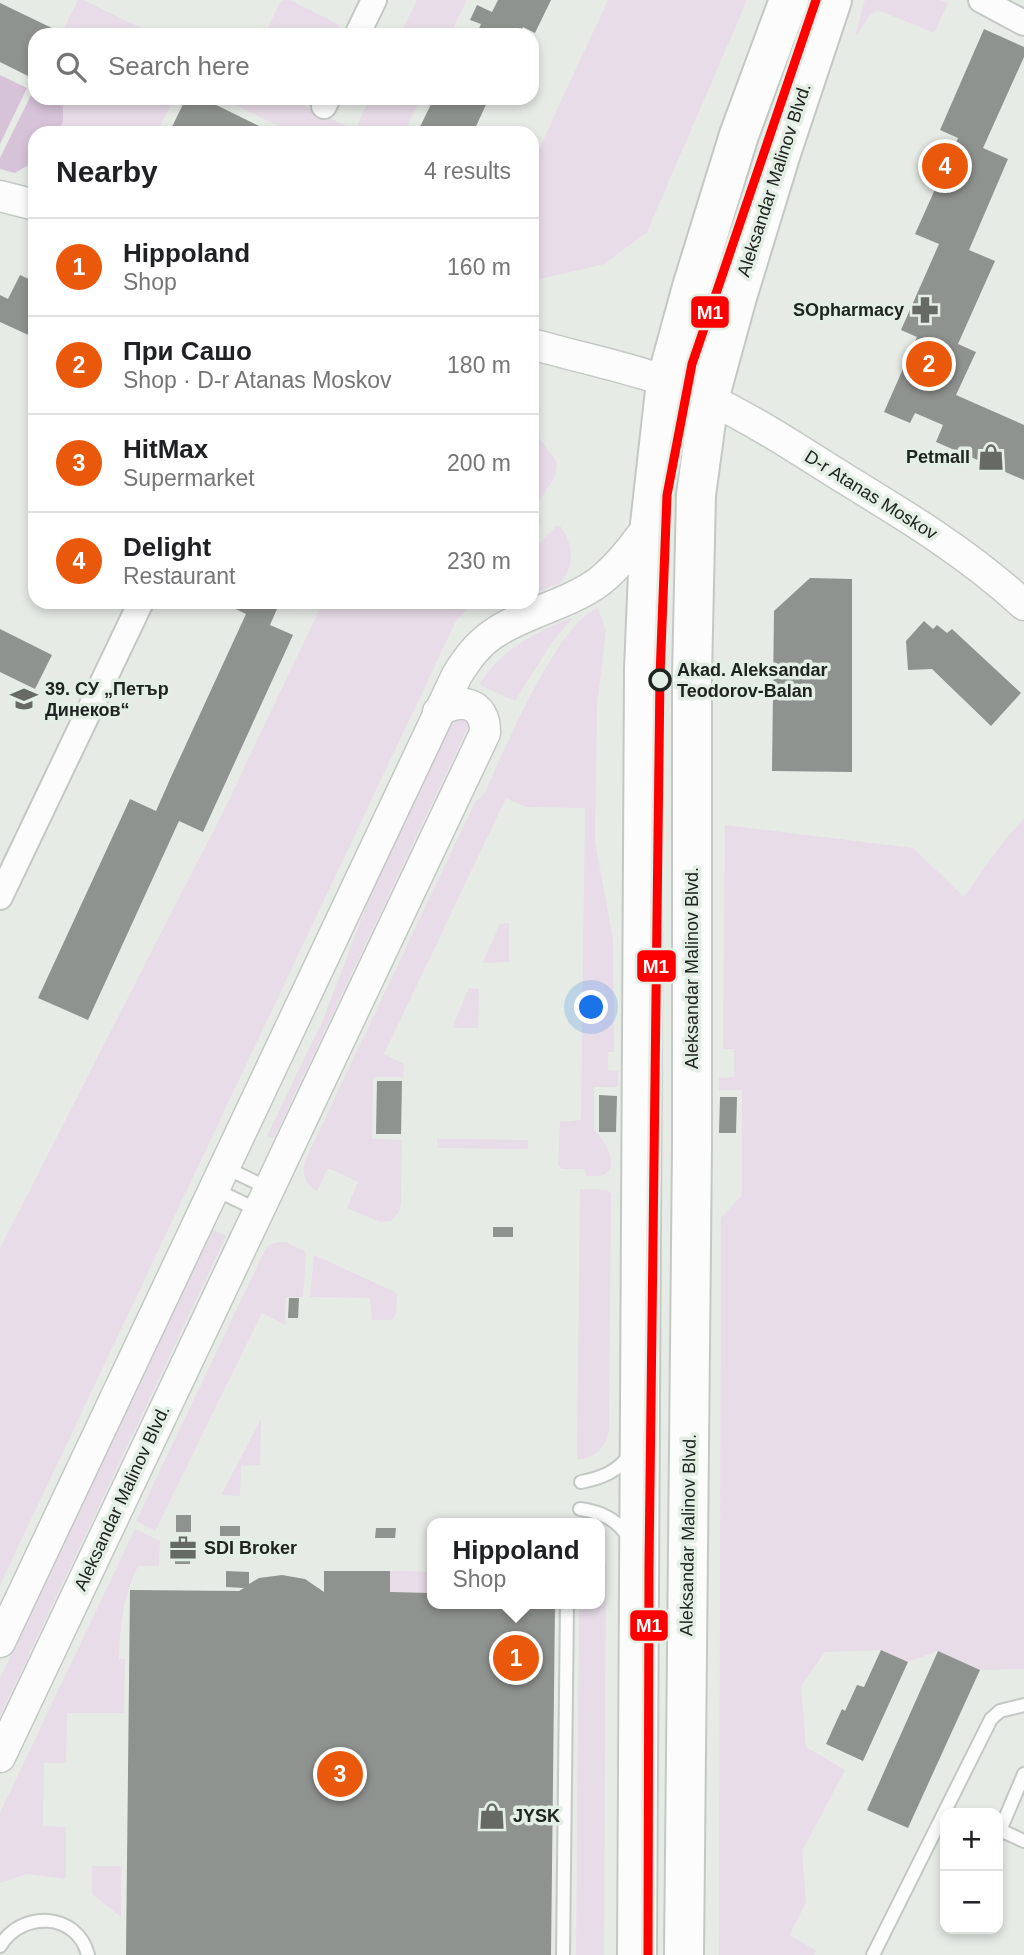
<!DOCTYPE html>
<meta charset="utf-8">
<style>
:root{--surface:#fff;--page:#f2f2f2;--text:#202124;--muted:#757577;--line:#e0e0e0;--accent:#ea580c}
body{margin:0;font-family:Arial,sans-serif;background:var(--page);color:var(--text)}
.controls{position:absolute;right:21px;bottom:21px;display:grid;overflow:hidden;border-radius:14px;box-shadow:0 4px 10px #0003}
.controls button{width:63px;height:63px;display:grid;place-items:center;padding:0;border:0;border-bottom:2px solid var(--line);background:var(--surface);color:var(--text);font:35px sans-serif}
.you{position:absolute;left:592px;top:1008px;width:24px;height:24px;margin:-18px;border:5px solid #fff;border-radius:50%;background:#1a73e8;box-shadow:0 0 0 10px #1a73e833}
.badge{display:grid;place-items:center;width:46px;height:46px;border-radius:50%;background:var(--accent);color:#fff;font-size:23px;font-weight:700}
.pin{position:absolute;translate:-50% -50%;border:4px solid #fff;box-shadow:0 2px 7px #0006}
.popup{position:absolute;left:427px;top:1518px;width:178px;height:91px;box-sizing:border-box;display:grid;place-content:center;border-radius:14px;background:var(--surface);filter:drop-shadow(0 2px 5px #0005);font-size:23px;white-space:nowrap;color:var(--muted)}
.popup b{font-size:26px;color:var(--text)}
.popup::after{content:'';position:absolute;left:50%;top:100%;margin-left:-14px;border:14px solid transparent;border-top-color:var(--surface)}
.list{margin:0;padding:0;list-style:none}
h2{display:flex;justify-content:space-between;align-items:center;height:91px;margin:0;padding:0 28px;font-size:30px}
h2 small{font-size:23px;font-weight:400;color:var(--muted)}
.list li{display:grid;grid-template-columns:46px 1fr auto;gap:21px;align-items:center;box-sizing:border-box;height:98px;padding:0 28px;border-top:2px solid var(--line)}
.list b{display:block;font-size:26px;white-space:nowrap}
.list p{margin:0;font-size:23px;white-space:nowrap;color:var(--muted)}
.list em{font-size:23px;font-style:normal;color:var(--muted)}
.icon{flex:none;width:38px;height:38px;fill:none;stroke:currentColor;stroke-width:2;stroke-linecap:round;stroke-linejoin:round}
.map{position:relative;flex:none;width:1024px;height:1955px;overflow:hidden}
.search{position:absolute;background:var(--surface);box-shadow:0 4px 10px #0003;left:28px;top:28px;width:511px;height:77px;display:flex;align-items:center;gap:18px;box-sizing:border-box;padding:0 24px;border-radius:21px;color:var(--muted);font-size:26px}
.panel{position:absolute;background:var(--surface);box-shadow:0 4px 10px #0003;left:28px;top:126px;width:511px;height:483px;border-radius:21px}
.map>svg:first-child{display:block}
.green{fill:#e8dce8}
.forest{fill:#d7c3d8}
.building{fill:#8f938f}
.lines{fill:none;stroke-linecap:round;stroke-linejoin:round}
.service-casing{stroke:#c3c8c4;stroke-width:16}
.minor-casing{stroke:#c3c8c4;stroke-width:28}
.tertiary-casing{stroke:#c3c8c4;stroke-width:33}
.primary-casing{stroke:#c3c8c4;stroke-width:42}
.service{stroke:#fbfcfb;stroke-width:12}
.minor{stroke:#fbfcfb;stroke-width:24}
.tertiary{stroke:#fbfcfb;stroke-width:30}
.primary{stroke:#fbfcfb;stroke-width:38}
.metro-1-casing{stroke:#e3eee4;stroke-width:14}
.metro-1{stroke:#f00;stroke-width:9}
.stop-dot{fill:#e3eee4;stroke:#202420;stroke-width:3.5}
.labels{text-anchor:middle;stroke-width:7;stroke-linejoin:round;paint-order:stroke}
.street-label{font-size:18px;fill:#202420;stroke:#e3eee4}
.poi-label{font-size:18px;font-weight:bold;fill:#202420;stroke:#e3eee4;text-anchor:start}
.stop-label{font-size:18px;font-weight:bold;fill:#202420;stroke:#e3eee4;text-anchor:start}
.line-badge{stroke:#e3eee4;stroke-width:2.5}
.badge-label{font-size:19px;text-anchor:middle;font-weight:bold;fill:#fff}
</style>
<div class="map">
<svg width="1024" height="1955" viewBox="0 0 1024 1955">
<rect width="100%" height="100%" fill="#e6ebe6"/>
<g class="green">
<polygon points="78,0 83,0 156,35 61,35"/>
<polygon points="284,0 290,0 336,23 340,27 339,35 264,35 280,3"/>
<polygon points="417,0 467,0 450,35 400,35"/>
<polygon points="608,0 747,0 647,232 604,264 532,281 532,164"/>
<polygon points="865,0 940,0 948,3 934,33 878,10 868,17 857,36 856,32"/>
<polygon points="47,98 174,98 157,133 57,133 63,122"/>
<polygon points="221,98 288,98 355,130 370,98 421,98 404,133 293,133"/>
<polygon points="532,429 557,462 555,477 539,501 540,524 532,534"/>
<path d="M556 526H560C573 544 576 565 560 583L532 594V552Z"/>
<polygon points="323,602 473,602 456,621 0,1585 0,1248 225,808"/>
<path d="M598 608 606 631 597 705 595 841 613 939 614 1052H608V1070L618 1071V1087H594V1130C603 1139 622 1166 603 1175 598 1177 591 1176 586 1176L585 1169H562L558 1165 560 1122 581 1120 585 808 526 807 506 798 384 1054 404 1064 403 1077H373L372 1139 402 1140 401 1203 399 1212 391 1221 380 1222 347 1208 358 1182 328 1168 317 1191C305 1186 302 1173 305 1161L475 802 484 794C503 754 558 621 598 608Z"/>
<path d="M570 618 571 620 552 642 515 701 482 686 480 683C502 649 533 634 570 618Z"/>
<polygon points="458,716 469,720 469,725 274,1138 267,1136 323,1020 371,894 454,719"/>
<polygon points="1024,818 1024,1669 980,1670 938,1651 908,1662 881,1650 825,1652 801,1686 806,1747 845,1770 802,1851 806,1903 789,1935 816,1950 814,1955 719,1955 721,1218 742,1195 742,1090 719,1090 719,1078 734,1077 734,1049 723,1049 725,825 913,848 964,897 997,850"/>
<polygon points="509,923 509,962 483,963 500,924"/>
<polygon points="469,988 479,989 478,1028 452,1028"/>
<polygon points="437,1139 528,1140 528,1149 437,1148"/>
<path d="M580 1189 607 1190 611 1194 609 1430C605 1448 595 1458 577 1460Z"/>
<polygon points="213,1230 226,1236 0,1716 0,1679"/>
<polygon points="278,1242 286,1242 306,1252 303,1297 286,1297 285,1325 262,1313 155,1531 136,1521 265,1250 270,1244"/>
<polygon points="314,1255 395,1292 397,1295 396,1314 391,1320 372,1320 370,1298 310,1297"/>
<polygon points="261,1419 260,1465 241,1466 240,1496 221,1495"/>
<path d="M135 1529 160 1541 159 1566H138C123 1596 120 1626 119 1659H125L124 1713H67L66 1763H44L43 1826 66 1827V1879L27 1874 0 1883V1813Z"/>
<polygon points="600,1549 606,1564 604,1955 576,1955 579,1604 600,1604"/>
<polygon points="390,1571 432,1572 432,1593 390,1592"/>
<polygon points="92,1866 121,1866 121,1917 92,1894"/>
</g>
<g class="forest">
<polygon points="0,75 27,88 0,144"/>
<polygon points="33,91 35,98 47,98 63,106 63,122 57,133 35,133 35,161 15,173 0,169 0,158"/>
</g>
<g class="building">
<polygon points="498,0 551,0 535,33 523,27 519,35 476,35 481,24 470,20 477,5 492,12"/>
<polygon points="0,3 54,29 51,35 35,35 35,67 30,77 0,62"/>
<polygon points="984,29 1024,47 1024,57 983,148 1008,159 969,250 995,261 958,344 976,352 956,395 1024,425 1024,480 936,442 943,425 915,413 910,423 884,412 917,337 901,330 939,244 915,234 958,138 940,130"/>
<polygon points="186,98 202,98 267,130 265,133 169,133"/>
<polygon points="434,98 489,98 473,133 417,133"/>
<polygon points="20,275 35,282 35,338 0,322 0,295 8,299"/>
<polygon points="810,578 852,579 852,772 772,771 774,611"/>
<polygon points="221,602 280,602 270,625 293,635 203,832 179,821 88,1020 38,998 130,799 156,811 171,777 246,614"/>
<polygon points="924,621 933,629 937,625 947,633 952,629 1021,693 991,726 932,669 908,670 906,641"/>
<polygon points="0,629 52,655 35,689 0,672"/>
<polygon points="377,1081 402,1081 401,1134 376,1134"/>
<polygon points="599,1095 617,1096 616,1132 599,1132"/>
<polygon points="720,1097 737,1097 736,1133 719,1133"/>
<rect x="493" y="1227" width="20" height="10"/>
<polygon points="289,1298 299,1298 298,1318 288,1318"/>
<rect x="176" y="1515" width="15" height="17"/>
<rect x="220" y="1526" width="20" height="10"/>
<polygon points="376,1528 396,1528 395,1538 375,1538"/>
<polygon points="175,1542 191,1542 190,1564 175,1564"/>
<polygon points="226,1571 249,1572 249,1584 259,1578 282,1575 305,1579 324,1592 324,1571 390,1571 390,1592 432,1593 432,1604 555,1604 551,1955 126,1955 130,1590 239,1591 244,1588 226,1587"/>
<polygon points="881,1650 908,1662 863,1761 826,1744 842,1709 845,1711 857,1685 864,1687"/>
<polygon points="938,1651 980,1670 908,1828 867,1810"/>
</g>
<g class="lines">
<defs>
<g id="service">
<polyline points="224,1167 268,1188"/>
<polyline points="214,1189 258,1210"/>
<path d="M581 1482C601 1478 618 1472 630 1454"/>
<path d="M580 1509C601 1512 617 1519 629 1538"/>
<polyline points="1000,1830 1024,1841"/>
<polyline points="998,1835 1024,1774"/>
<path d="M0 1946C22 1910 77 1912 88 1955"/>
<polyline points="563,1955 567,1604"/>
<polyline points="873,1955 991,1719 1000,1711 1024,1705"/>
</g>
<g id="minor">
<polyline points="981,0 1024,23"/>
<polyline points="357,35 374,0"/>
<polyline points="324,106 328,98"/>
<polyline points="0,897 141,602"/>
</g>
<g id="tertiary">
<polyline points="0,196 35,205"/>
<path d="M532 344C591 361 654 372 709 399 755 421 799 450 842 477 906 516 969 554 1024 605"/>
<path d="M0 1642 457 675C467 659 477 645 493 634 525 612 568 605 600 581 620 565 635 544 650 524"/>
<path d="M0 1757 485 733C486 702 460 697 438 712"/>
</g>
<g id="primary">
<polyline points="637,1955 644,669 650,524 666,382 692,287 739,135 789,0"/>
<polyline points="684,1955 692,1144 692,675 696,495 709,399 737,297 781,153 832,0"/>
</g>
</defs>
<use href="#service" class="service-casing"/>
<use href="#minor" class="minor-casing"/>
<use href="#tertiary" class="tertiary-casing"/>
<use href="#primary" class="primary-casing"/>
<use href="#service" class="service"/>
<use href="#minor" class="minor"/>
<use href="#tertiary" class="tertiary"/>
<use href="#primary" class="primary"/>
<defs>
<polyline id="metro-1" points="648,1955 649,1565 660,676 667,495 692,364 816,0"/>
</defs>
<use href="#metro-1" class="metro-1-casing"/>
<use href="#metro-1" class="metro-1"/>
</g>
<defs>
<symbol id="pharmacy-bare" viewBox="-9 -9 18 18"><path d="M-2-6h4v4h4v4h-4v4h-4v-4h-4v-4h4Z" fill="#656a65" stroke="#e3eee4" stroke-width="2.5" paint-order="stroke"/></symbol>
<symbol id="shop-bare" viewBox="-9 -9 18 18"><path d="M-5-2.5h2.3a2.7 3.5 0 0 1 5.4 0H5L5.5 6h-11ZM-1.5-2.5h3a1.5 2.3 0 0 0-3 0Z" fill="#656a65" stroke="#e3eee4" stroke-width="2.5" paint-order="stroke"/></symbol>
<symbol id="school-bare" viewBox="-9 -9 18 18"><path d="M0-5L7-2L0 1L-7-2ZM-4 1L0 2.5L4 1V4Q0 6-4 4Z" fill="#656a65" stroke="#e3eee4" stroke-width="2.5" paint-order="stroke"/></symbol>
<symbol id="office-bare" viewBox="-9 -9 18 18"><path d="M-6-3h4V-5.5h4V-3h4V5H-6ZM-1-4.5V-3h2v-1.5ZM-6 0V1H6V0Z" fill="#656a65" stroke="#e3eee4" stroke-width="2.5" paint-order="stroke"/></symbol>
</defs>
<g fill-rule="evenodd">
<use href="#pharmacy-bare" x="906" y="291" width="38" height="38"/>
<use href="#shop-bare" x="972" y="438" width="38" height="38"/>
<use href="#school-bare" x="5" y="680" width="38" height="38"/>
<use href="#office-bare" x="164" y="1529" width="38" height="38"/>
<use href="#shop-bare" x="473" y="1797" width="38" height="38"/>
</g>
<circle class="stop-dot" cx="660" cy="680" r="10"/>
<g class="labels">
<g class="street-label">
<text transform="translate(774 180) rotate(-72)" y="6">Aleksandar Malinov Blvd.</text>
<text transform="translate(871 495) rotate(32)" y="6">D-r Atanas Moskov</text>
<text transform="translate(692 968) rotate(-90)" y="6">Aleksandar Malinov Blvd.</text>
<text transform="translate(122 1498) rotate(-65)" y="6">Aleksandar Malinov Blvd.</text>
<text transform="translate(688 1535) rotate(-89)" y="6">Aleksandar Malinov Blvd.</text>
</g>
<g class="poi-label">
<text x="904" y="316" text-anchor="end">SOpharmacy</text>
<text x="970" y="463" text-anchor="end">Petmall</text>
<text x="45" y="695">39. СУ „Петър<tspan x="45" dy="21">Динеков“</tspan></text>
<text x="204" y="1554">SDI Broker</text>
<text x="513" y="1822">JYSK</text>
</g>
<g class="stop-label">
<text x="677" y="676">Akad. Aleksandar<tspan x="677" dy="21">Teodorov-Balan</tspan></text>
</g>
</g>
<g class="line-badge">
<rect x="690" y="295" width="40" height="34" rx="7" fill="#f00"/>
<rect x="636" y="949" width="41" height="34" rx="7" fill="#f00"/>
<rect x="629" y="1609" width="40" height="33" rx="7" fill="#f00"/>
</g>
<g class="badge-label">
<text x="710" y="319">M1</text>
<text x="656" y="973">M1</text>
<text x="649" y="1632">M1</text>
</g>
</svg>
<div class="controls">
<button>+</button>
<button>−</button>
</div>
<div class="you"></div>
<div class="pin badge" style="left:516px;top:1658px">1</div>
<div class="popup"><b>Hippoland</b>Shop</div>
<div class="pin badge" style="left:929px;top:364px">2</div>
<div class="pin badge" style="left:340px;top:1774px">3</div>
<div class="pin badge" style="left:945px;top:166px">4</div>
<div class="search"><svg class="icon" aria-label="search" viewBox="0 0 24 24"><circle cx="10" cy="10" r="6"/><path d="M15 15l6 6"/></svg>Search here</div>
<section class="panel">
<h2>Nearby<small>4 results</small></h2>
<ul class="list">
<li><span class="badge">1</span><div><b>Hippoland</b><p>Shop</p></div><em>160 m</em></li>
<li><span class="badge">2</span><div><b>При Сашо</b><p>Shop · D-r Atanas Moskov</p></div><em>180 m</em></li>
<li><span class="badge">3</span><div><b>HitMax</b><p>Supermarket</p></div><em>200 m</em></li>
<li><span class="badge">4</span><div><b>Delight</b><p>Restaurant</p></div><em>230 m</em></li>
</ul>
</section>
</div>
